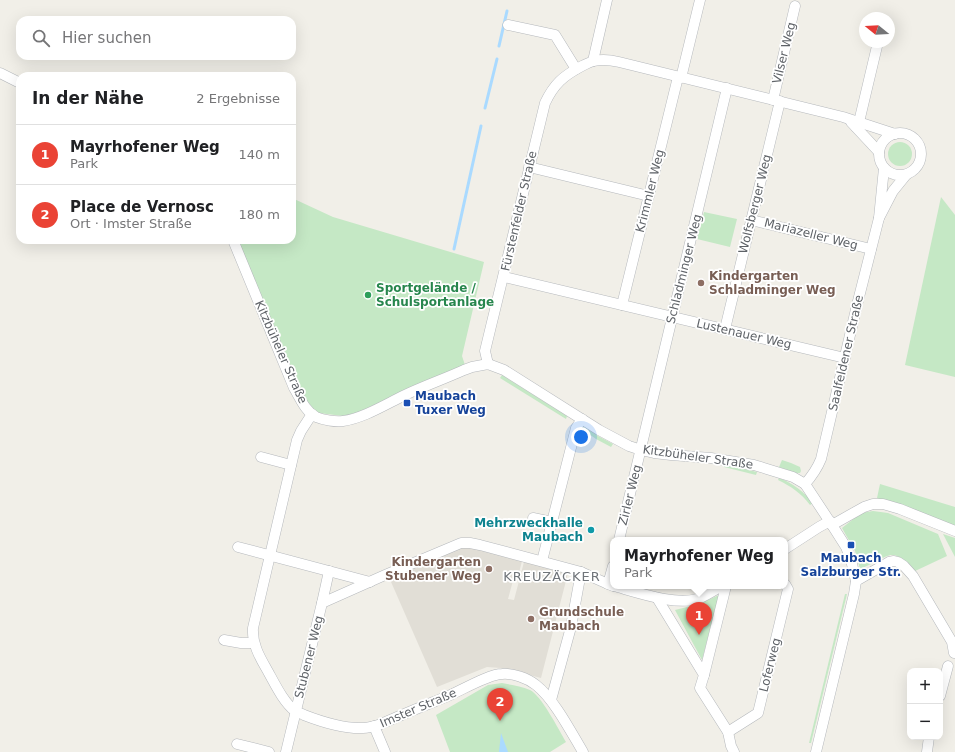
<!DOCTYPE html>
<html lang="de">
<meta charset="utf-8">
<style>
:root{--surface:#fff;--page:#f2f2f2;--text:#202124;--muted:#757577;--line:#e0e0e0;--accent:#ea4335}
body{margin:0;font-family:"DejaVu Sans",sans-serif;background:var(--page);color:var(--text)}
.controls{position:absolute;right:12px;bottom:12px;display:grid;overflow:hidden;border-radius:8px;box-shadow:0 4px 16px #0002}
.controls button{width:36px;height:36px;display:grid;place-items:center;padding:0;border:0;border-bottom:1px solid var(--line);background:var(--surface);color:var(--text);font:20px sans-serif}
.compass{position:absolute;left:859px;top:12px;width:36px;height:36px;border-radius:50%;background:var(--surface);box-shadow:0 4px 16px #0002;rotate:288deg}
.you{position:absolute;left:581px;top:437px;width:14px;height:14px;margin:-10px;border:3px solid #fff;border-radius:50%;background:#1a73e8;box-shadow:0 0 0 6px #1a73e833}
.badge{display:grid;place-items:center;width:26px;height:26px;border-radius:50%;background:var(--accent);color:#fff;font-size:13px;font-weight:700}
.pin{position:absolute;translate:-50% -33px;filter:drop-shadow(0 1px 2px #0008)}
.pin::after{content:'';position:absolute;top:21px;width:14px;height:12px;background:inherit;clip-path:polygon(0 0,100% 0,50% 100%)}
.popup{position:absolute;left:610px;top:537px;width:178px;height:52px;box-sizing:border-box;display:grid;place-content:center;border-radius:8px;background:var(--surface);filter:drop-shadow(0 1px 3px #0005);font-size:13px;white-space:nowrap;color:var(--muted)}
.popup b{font-size:15px;color:var(--text)}
.popup::after{content:'';position:absolute;left:50%;top:100%;margin-left:-8px;border:8px solid transparent;border-top-color:var(--surface)}
.list{margin:0;padding:0;list-style:none}
h2{display:flex;justify-content:space-between;align-items:center;height:52px;margin:0;padding:0 16px;font-size:17px}
h2 small{font-size:13px;font-weight:400;color:var(--muted)}
.list li{display:grid;grid-template-columns:26px 1fr auto;gap:12px;align-items:center;box-sizing:border-box;height:60px;padding:0 16px;border-top:1px solid var(--line)}
.list b{display:block;font-size:15px;white-space:nowrap}
.list p{margin:0;font-size:13px;white-space:nowrap;color:var(--muted)}
.list em{font-size:13px;font-style:normal;color:var(--muted)}
.icon{flex:none;width:22px;height:22px;fill:none;stroke:currentColor;stroke-width:2;stroke-linecap:round;stroke-linejoin:round}
.map{position:relative;flex:none;width:955px;height:752px;overflow:hidden}
.search{position:absolute;background:var(--surface);box-shadow:0 4px 16px #0002;left:16px;top:16px;width:280px;height:44px;display:flex;align-items:center;gap:10px;box-sizing:border-box;padding:0 14px;border-radius:12px;color:var(--muted);font-size:15px}
.panel{position:absolute;background:var(--surface);box-shadow:0 4px 16px #0002;left:16px;top:72px;width:280px;height:172px;border-radius:12px}
.map>svg:first-child{display:block}
.education{fill:#e1ded6}
.green{fill:#c5e8c5}
.water{fill:#aadaff}
.lines{fill:none;stroke-linecap:round;stroke-linejoin:round}
.stream{stroke:#aadaff;stroke-width:3}
.minor-casing{stroke:#b5b8bc;stroke-width:11}
.minor{stroke:#fff;stroke-width:10}
.education-dot{fill:#8d6e63;stroke:#fff;stroke-width:1.5}
.leisure-dot{fill:#2e9e5b;stroke:#fff;stroke-width:1.5}
.transit-dot{fill:#1a4fb4;stroke:#fff;stroke-width:1.5}
.culture-dot{fill:#0f9aa8;stroke:#fff;stroke-width:1.5}
.labels{text-anchor:middle;stroke-width:3.5;stroke-linejoin:round;paint-order:stroke}
.street-label{font-size:12px;fill:#5f6368;stroke:#fff}
.education-label{font-size:12px;font-weight:bold;fill:#785e54;stroke:#fff;text-anchor:start}
.leisure-label{font-size:12px;font-weight:bold;fill:#27864d;stroke:#fff;text-anchor:start}
.transit-label{font-size:12px;font-weight:bold;fill:#164399;stroke:#fff;text-anchor:start}
.culture-label{font-size:12px;font-weight:bold;fill:#0d838f;stroke:#fff;text-anchor:end}
.neighbourhood-label{font-size:13px;letter-spacing:1px;fill:#70757a;stroke:#fff}
</style>
<div class="map">
<svg width="955" height="752" viewBox="0 0 955 752">
<rect width="100%" height="100%" fill="#f1efe8"/>
<polygon class="education" points="464,546 522,561 518,577 514,577 508,599 514,600 524,562 568,573 541,678 501,668 487,667 437,687 388,575"/>
<g class="green">
<circle cx="900" cy="154" r="12"/>
<polygon points="941,197 955,215 955,377 905,365"/>
<polygon points="292,198 333,217 484,262 462,356 465,365 356,413 343,416 319,413 312,409 299,390 238,240 292,240"/>
<polygon points="704,212 737,219 730,247 697,239"/>
<polygon points="502,375 567,416 566,419 500,378"/>
<polygon points="584,426 598,436 613,444 611,447 596,439 582,429"/>
<polygon points="782,460 791,463 800,467 801,471 800,473 796,473 779,467"/>
<polygon points="724,464 757,472 756,475 724,467"/>
<path d="M779 478C793 483 804 492 813 503L810 505C801 493 792 487 778 480Z"/>
<polygon points="880,484 955,507 955,527 877,498"/>
<path d="M873 511 888 513 938 534 947 556 913 572C910 568 907 563 904 560 900 557 896 555 892 555 885 555 869 566 860 569L855 551 842 528 861 513Z"/>
<polygon points="943,534 955,538 955,557"/>
<polygon points="845,594 847,594 811,743 809,743"/>
<polygon points="719,595 702,660 675,610 699,604"/>
<path d="M502 683C511 685 521 686 530 690 541 695 559 730 566 742L550 752H450L436 715 488 685Z"/>
</g>
<polygon class="water" points="501,733 508,752 499,752"/>
<g class="lines">
<g class="stream">
<polyline points="499,46 507,11"/>
<polyline points="485,108 497,59"/>
<polyline points="454,249 481,126"/>
</g>
<defs>
<g id="minor">
<polyline points="508,25 555,35 576,69"/>
<polyline points="593,61 607,0"/>
<polyline points="0,73 20,83"/>
<polyline points="681,78 700,0"/>
<polyline points="773,100 795,6"/>
<polyline points="851,122 879,152"/>
<polyline points="856,127 859,122 878,42"/>
<circle cx="900" cy="154" r="21"/>
<polyline points="529,167 649,196"/>
<polyline points="884,168 879,218 893,191 906,175"/>
<polyline points="751,220 871,249"/>
<path d="M233 240 294 388C300 398 305 411 316 417 323 420 335 422 343 421 364 418 386 404 405 395 424 386 444 379 464 370L472 367 488 364 504 370 599 430 629 446 641 450 654 453 671 455 711 458 754 465 793 477 805 484 832 525 846 547 851 560 856 581 854 594 816 752"/>
<polyline points="504,277 845,358"/>
<polyline points="622,305 678,77"/>
<polyline points="725,329 780,101"/>
<path d="M488 364 485 351 545 103C554 84 563 76 582 66 586 64 590 62 594 61 602 59 611 60 619 62L843 117 895 134"/>
<path d="M312 414 301 431 297 440 253 628C252 643 259 656 266 668 274 682 283 702 295 711 298 713 301 713 304 715 322 722 343 729 363 728 369 728 375 726 381 724 403 714 426 705 448 696 462 690 489 674 502 674 513 673 527 678 536 685 554 699 571 732 583 752"/>
<polyline points="261,457 291,465"/>
<path d="M805 484C812 476 817 469 821 459L857 305 879 218"/>
<polyline points="533,518 552,522"/>
<polyline points="832,525 864,507 873,504 883,504 900,509 955,531"/>
<polyline points="619,540 727,88"/>
<polyline points="238,547 370,582"/>
<polyline points="785,549 819,527 830,521"/>
<polyline points="542,561 576,428 582,419"/>
<polyline points="613,566 608,584 613,586"/>
<polyline points="856,581 889,562 894,561 898,562 904,566 913,576 952,642 954,653"/>
<path d="M614 586C636 592 678 607 700 598 707 595 714 590 722 586"/>
<polyline points="657,598 704,675 700,688 728,732 731,746 734,752"/>
<polyline points="322,603 329,571"/>
<polyline points="224,640 241,643 254,643"/>
<polyline points="704,675 726,586"/>
<polyline points="940,696 948,666"/>
<polyline points="551,700 571,627 581,572"/>
<polyline points="374,726 385,752"/>
<polyline points="728,732 758,713 788,589 785,584"/>
<polyline points="237,744 269,752"/>
<polyline points="286,752 322,603 385,575 461,543 470,543 480,545 581,572 608,584"/>
<polyline points="927,752 929,737"/>
</g>
</defs>
<use href="#minor" class="minor-casing"/>
<use href="#minor" class="minor"/>
</g>
<g class="education-dot">
<circle cx="701" cy="283" r="4"/>
<circle cx="489" cy="569" r="4"/>
<circle cx="531" cy="619" r="4"/>
</g>
<circle class="leisure-dot" cx="368" cy="295" r="4"/>
<g class="transit-dot">
<rect x="403" y="399" width="8" height="8" rx="2"/>
<rect x="847" y="541" width="8" height="8" rx="2"/>
</g>
<circle class="culture-dot" cx="591" cy="530" r="4"/>
<g class="labels">
<g class="street-label">
<text transform="translate(784 53) rotate(-76)" y="4">Vilser Weg</text>
<text transform="translate(650 191) rotate(-76)" y="4">Krimmler Weg</text>
<text transform="translate(755 204) rotate(-76)" y="4">Wolfsberger Weg</text>
<text transform="translate(519 211) rotate(-77)" y="4">Fürstenfelder Straße</text>
<text transform="translate(811 234) rotate(14)" y="4">Mariazeller Weg</text>
<text transform="translate(684 269) rotate(-76)" y="4">Schladminger Weg</text>
<text transform="translate(744 334) rotate(13)" y="4">Lustenauer Weg</text>
<text transform="translate(281 352) rotate(66)" y="4">Kitzbüheler Straße</text>
<text transform="translate(846 353) rotate(-77)" y="4">Saalfeldener Straße</text>
<text transform="translate(698 457) rotate(8)" y="4">Kitzbüheler Straße</text>
<text transform="translate(630 495) rotate(-76)" y="4">Zirler Weg</text>
<text transform="translate(309 657) rotate(-76)" y="4">Stubener Weg</text>
<text transform="translate(770 665) rotate(-76)" y="4">Loferweg</text>
<text transform="translate(418 708) rotate(-23)" y="4">Imster Straße</text>
</g>
<g class="education-label">
<text x="709" y="280">Kindergarten<tspan x="709" dy="14">Schladminger Weg</tspan></text>
<text x="481" y="566" text-anchor="end">Kindergarten<tspan x="481" dy="14">Stubener Weg</tspan></text>
<text x="539" y="616">Grundschule<tspan x="539" dy="14">Maubach</tspan></text>
</g>
<g class="leisure-label">
<text x="376" y="292">Sportgelände /<tspan x="376" dy="14">Schulsportanlage</tspan></text>
</g>
<g class="transit-label">
<text x="415" y="400">Maubach<tspan x="415" dy="14">Tuxer Weg</tspan></text>
<text x="851" y="562" text-anchor="middle">Maubach<tspan x="851" dy="14">Salzburger Str.</tspan></text>
</g>
<g class="culture-label">
<text x="583" y="527">Mehrzweckhalle<tspan x="583" dy="14">Maubach</tspan></text>
</g>
<g class="neighbourhood-label">
<text x="552" y="581">KREUZÄCKER</text>
</g>
</g>
</svg>
<div class="controls">
<button>+</button>
<button>−</button>
</div>
<svg class="compass" viewBox="-18 -18 36 36"><path d="M0-13l5 13h-10z" fill="#e53935"/><path d="M0 13l5-13h-10z" fill="#757577"/></svg>
<div class="you"></div>
<div class="pin badge" style="left:699px;top:635px">1</div>
<div class="popup"><b>Mayrhofener Weg</b>Park</div>
<div class="pin badge" style="left:500px;top:721px">2</div>
<div class="search"><svg class="icon" aria-label="search" viewBox="0 0 24 24"><circle cx="10" cy="10" r="6"/><path d="M15 15l6 6"/></svg>Hier suchen</div>
<section class="panel">
<h2>In der Nähe<small>2 Ergebnisse</small></h2>
<ul class="list">
<li><span class="badge">1</span><div><b>Mayrhofener Weg</b><p>Park</p></div><em>140 m</em></li>
<li><span class="badge">2</span><div><b>Place de Vernosc</b><p>Ort · Imster Straße</p></div><em>180 m</em></li>
</ul>
</section>
</div>
